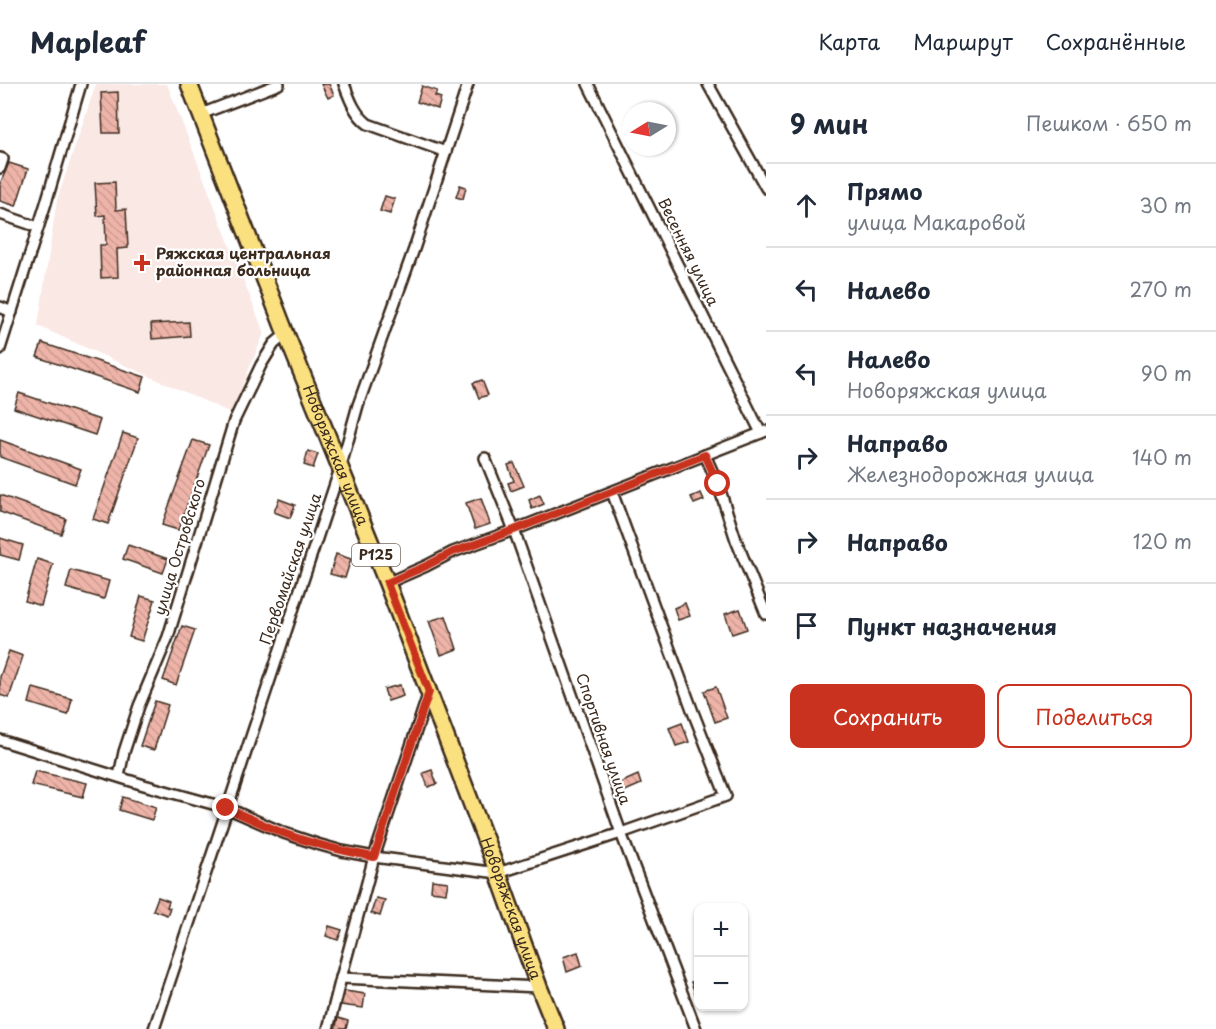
<!DOCTYPE html>
<html lang="ru">
<meta charset="utf-8">
<style>
:root{--surface:#fff;--page:#f6f6f7;--text:#1f2937;--muted:#747a83;--line:#e0e1e3;--accent:#c8321e}
body{margin:0;font-family:"Playpen Sans",sans-serif;background:var(--page);color:var(--text)}
.controls{position:absolute;right:18px;bottom:18px;display:grid;overflow:hidden;border-radius:12px;box-shadow:0 2px 4px #0004}
.controls button{width:54px;height:54px;display:grid;place-items:center;padding:0;border:0;border-bottom:2px solid var(--line);background:var(--surface);color:var(--text);font:30px sans-serif}
.compass{position:absolute;left:622px;top:18px;width:54px;height:54px;border-radius:50%;background:var(--surface);box-shadow:0 2px 4px #0004;rotate:260deg}
.stop{position:absolute;width:18px;height:18px;margin:-14px;border:4px solid #c8321e;border-radius:50%;background:#fff}
.stop.end{background:#c8321e;border-color:#fff;box-shadow:0 2px 6px #0008}
.list{margin:0;padding:0;list-style:none}
h2{display:flex;justify-content:space-between;align-items:center;height:78px;margin:0;padding:0 24px;font-size:26px}
h2 small{font-size:20px;font-weight:400;color:var(--muted)}
.list li{display:grid;grid-template-columns:39px 1fr auto;gap:18px;align-items:center;box-sizing:border-box;height:84px;padding:0 24px;border-top:2px solid var(--line)}
.list b{display:block;font-size:22px;white-space:nowrap}
.list p{margin:0;font-size:20px;white-space:nowrap;color:var(--muted)}
.list em{font-size:20px;font-style:normal;color:var(--muted)}
.actions{display:flex;gap:12px;padding:18px 24px}
.actions a{flex:1;padding:14px 0;border:2px solid var(--accent);border-radius:12px;text-align:center;font-size:21px;color:var(--accent)}
.actions .main{background:var(--accent);color:#fff}
.icon{flex:none;width:33px;height:33px;fill:none;stroke:currentColor;stroke-width:2;stroke-linecap:round;stroke-linejoin:round}
.map{position:relative;flex:none;width:766px;height:945px;overflow:hidden}
header{display:flex;align-items:center;gap:36px;box-sizing:border-box;height:84px;padding:0 30px;background:var(--surface);border-bottom:2px solid var(--line)}
header strong{font-size:28px}
nav{display:flex;gap:33px;margin-inline-start:auto;font-size:21px}
main{display:flex}
aside{flex:1;background:var(--surface)}
.map>svg:first-child{display:block}
.built{fill:#fae8e5}
.building{fill:url(#building-back-hatch);stroke:#3b2a1e;stroke-width:1.5}
.lines{fill:none;stroke-linecap:round;stroke-linejoin:round}
.street-casing{stroke:#3b2a1e;stroke-width:14}
.primary-casing{stroke:#3b2a1e;stroke-width:20}
.street{stroke:#fff;stroke-width:9}
.primary{stroke:#fbe080;stroke-width:15}
.route{stroke:#c8321e;stroke-width:8}
.poi-dot{fill:#c8321e;stroke:#fff;stroke-width:2}
.labels{text-anchor:middle;stroke-width:4.5;stroke-linejoin:round;paint-order:stroke}
.shield{fill:#fff;stroke:#766a62;stroke-width:1.5}
.shield-label{font-size:14px;font-weight:bold;fill:#3b2a1e}
.street-label{font-size:15px;fill:#3b2a1e;stroke:#fff}
.poi-label{font-size:15px;font-weight:bold;fill:#3b2a1e;stroke:#fff;text-anchor:start}
</style>
<header>
<strong>Mapleaf</strong>
<nav><a>Карта</a><a>Маршрут</a><a>Сохранённые</a></nav>
</header>
<main>
<div class="map">
<svg width="766" height="945" viewBox="0 0 766 945">
<defs>
<pattern id="building-back-hatch" width="6" height="6" patternUnits="userSpaceOnUse" patternTransform="scale(1.5)"><rect width="6" height="6" fill="#eeb4a9"/><path d="M-1 5l2 2M0 0l6 6M5-1l2 2" fill="none" stroke="#cd9b91"/></pattern>
</defs>
<rect width="100%" height="100%" fill="#fff"/>
<filter id="ink" filterUnits="userSpaceOnUse"><feTurbulence type="fractalNoise" baseFrequency=".0167" numOctaves="2"/><feDisplacementMap in="SourceGraphic" scale="12" xChannelSelector="R" yChannelSelector="G"/><feConvolveMatrix kernelMatrix="1 2 1 2 8 2 1 2 1" color-interpolation-filters="sRGB"/></filter>
<g filter="url(#ink)">
<polygon class="built" points="96,0 167,0 264,249 231,329 38,242 57,116"/>
<g class="building">
<polygon points="321,0 329,0 334,11 328,14"/>
<polygon points="422,2 437,7 435,12 441,14 438,25 417,18"/>
<polygon points="118,8 119,49 103,49 101,9"/>
<polygon points="9,79 28,85 16,122 0,117 0,100"/>
<polygon points="115,98 116,126 126,125 128,164 117,165 118,193 101,194 100,161 106,161 105,131 97,132 95,99"/>
<polygon points="460,101 466,103 463,115 456,113"/>
<polygon points="385,112 395,115 390,130 380,127"/>
<polygon points="189,238 190,252 152,255 151,240"/>
<polygon points="42,259 145,293 140,308 37,273"/>
<polygon points="482,296 488,311 479,314 473,299"/>
<polygon points="19,309 100,336 95,351 14,324"/>
<polygon points="123,349 138,354 108,440 93,435"/>
<polygon points="0,356 81,385 75,400 0,373"/>
<polygon points="193,356 209,361 178,446 162,441"/>
<polygon points="308,367 318,370 313,384 304,381"/>
<polygon points="514,379 524,402 511,407 508,399 514,397 508,381"/>
<polygon points="701,409 704,416 694,420 691,413"/>
<polygon points="0,411 66,435 61,450 0,428"/>
<polygon points="540,411 544,420 532,425 529,416"/>
<polygon points="481,414 490,440 475,445 466,419"/>
<polygon points="279,415 295,421 290,434 274,428"/>
<polygon points="0,454 23,461 19,476 0,471"/>
<polygon points="128,461 168,475 163,489 123,475"/>
<polygon points="336,470 351,475 345,494 330,490"/>
<polygon points="37,475 53,480 41,522 25,517"/>
<polygon points="71,486 109,497 104,515 66,504"/>
<polygon points="141,512 155,516 142,557 129,553"/>
<polygon points="685,519 690,532 678,536 674,524"/>
<polygon points="740,525 747,545 732,550 725,530"/>
<polygon points="446,532 457,565 441,571 429,537"/>
<polygon points="182,542 195,546 176,601 163,596"/>
<polygon points="9,567 23,572 9,614 0,611 0,593"/>
<polygon points="400,601 403,612 388,617 384,605"/>
<polygon points="716,603 727,634 715,638 704,607"/>
<polygon points="33,604 72,615 68,631 29,619"/>
<polygon points="155,617 168,621 154,666 140,662"/>
<polygon points="682,639 689,658 676,662 669,644"/>
<polygon points="432,686 437,700 428,703 423,689"/>
<polygon points="35,687 87,699 83,713 31,701"/>
<polygon points="638,691 641,700 623,708 620,699"/>
<polygon points="123,713 156,723 152,736 119,726"/>
<polygon points="432,796 448,798 446,809 431,807"/>
<polygon points="158,813 169,817 167,823 170,824 167,831 153,826"/>
<polygon points="376,814 385,816 380,832 371,829"/>
<polygon points="329,842 342,846 338,856 326,852"/>
<polygon points="578,868 582,882 567,888 563,873"/>
<polygon points="699,896 699,917 698,917 691,898"/>
<polygon points="345,907 365,910 363,924 341,921"/>
<polygon points="338,934 348,937 346,945 335,945"/>
</g>
<g class="lines">
<defs>
<g id="street">
<path d="M344 0C350 16 355 30 368 40L446 68"/>
<polyline points="588,0 761,349"/>
<polyline points="708,0 766,104"/>
<polyline points="201,30 279,0"/>
<polyline points="0,74 3,75 0,84"/>
<polyline points="0,130 38,143"/>
<polyline points="0,223 12,228"/>
<polyline points="0,265 46,119 81,0"/>
<polyline points="705,371 718,400 736,456 766,530"/>
<polyline points="485,374 514,446 621,749 696,945"/>
<polyline points="387,499 426,482 453,468 514,446 766,347"/>
<polyline points="0,656 144,701 227,724 284,749 317,760 342,767 374,773 498,789 621,749 726,712 693,628 612,408"/>
<polyline points="119,692 124,668 139,622 168,553 234,337 261,281 274,260 286,250"/>
<polyline points="341,894 539,903"/>
<polyline points="154,945 340,385 358,321 414,165 468,0"/>
<polyline points="328,945 341,894 374,773 429,608"/>
</g>
<g id="primary">
<path id="s1" d="M189 0 286 250 387 499 498 789 539 903 556 945"/>
</g>
</defs>
<use href="#street" class="street-casing"/>
<use href="#primary" class="primary-casing"/>
<use href="#street" class="street"/>
<use href="#primary" class="primary"/>
</g>
</g>
<g class="lines" filter="url(#ink)">
<path class="route" d="M226 724C245 732 264 741 283 749 312 760 343 767 374 773L429 608 387 499 426 482 453 468 514 446 705 371 718 400"/>
</g>
<path class="poi-dot" d="M139 170h6v6h6v6h-6v6h-6v-6h-6v-6h6z"/>
<g class="labels">
<rect class="shield" x="352" y="460" width="48" height="22" rx="4.5"/>
<g class="shield-label">
<text x="376" y="476">Р125</text>
</g>
<g class="street-label">
<text transform="translate(688 168) rotate(64)" y="5">Весенняя улица</text>
<text dy="5" stroke="none"><textPath href="#s1" startOffset="399">Новоряжская улица</textPath></text>
<text transform="translate(180 463) rotate(-73)" y="5">улица Островского</text>
<text transform="translate(291 485) rotate(-71)" y="5">Первомайская улица</text>
<text transform="translate(603 655) rotate(71)" y="5">Спортивная улица</text>
<text dy="5" stroke="none"><textPath href="#s1" startOffset="885">Новоряжская улица</textPath></text>
</g>
<g class="poi-label">
<text x="156" y="175">Ряжская центральная<tspan x="156" dy="17">районная больница</tspan></text>
</g>
</g>
</svg>
<div class="controls">
<button>+</button>
<button>−</button>
</div>
<svg class="compass" viewBox="-18 -18 36 36"><path d="M0-13l5 13h-10z" fill="#e53935"/><path d="M0 13l5-13h-10z" fill="#747a83"/></svg>
<div class="stop" style="left:718px;top:400px"></div>
<div class="stop end" style="left:226px;top:724px"></div>
</div>
<aside>
<h2>9 мин<small>Пешком · 650 m</small></h2>
<ul class="list">
<li><svg class="icon" aria-label="ahead" viewBox="0 0 24 24"><path d="M12 20V5M6 11l6-6 6 6"/></svg><div><b>Прямо</b><p>улица Макаровой</p></div><em>30 m</em></li>
<li><svg class="icon" aria-label="left" viewBox="0 0 24 24"><path d="M17 20v-9H6M10 6l-5 5 5 5"/></svg><div><b>Налево</b></div><em>270 m</em></li>
<li><svg class="icon" aria-label="left" viewBox="0 0 24 24"><path d="M17 20v-9H6M10 6l-5 5 5 5"/></svg><div><b>Налево</b><p>Новоряжская улица</p></div><em>90 m</em></li>
<li><svg class="icon" aria-label="right" viewBox="0 0 24 24"><path d="M7 20v-9h11M14 6l5 5-5 5"/></svg><div><b>Направо</b><p>Железнодорожная улица</p></div><em>140 m</em></li>
<li><svg class="icon" aria-label="right" viewBox="0 0 24 24"><path d="M7 20v-9h11M14 6l5 5-5 5"/></svg><div><b>Направо</b></div><em>120 m</em></li>
<li><svg class="icon" aria-label="arrive" viewBox="0 0 24 24"><path d="M6 21V4h12l-3 4 3 4H6"/></svg><div><b>Пункт назначения</b></div></li>
</ul>
<div class="actions"><a class="main">Сохранить</a><a>Поделиться</a></div>
</aside>
</main>
